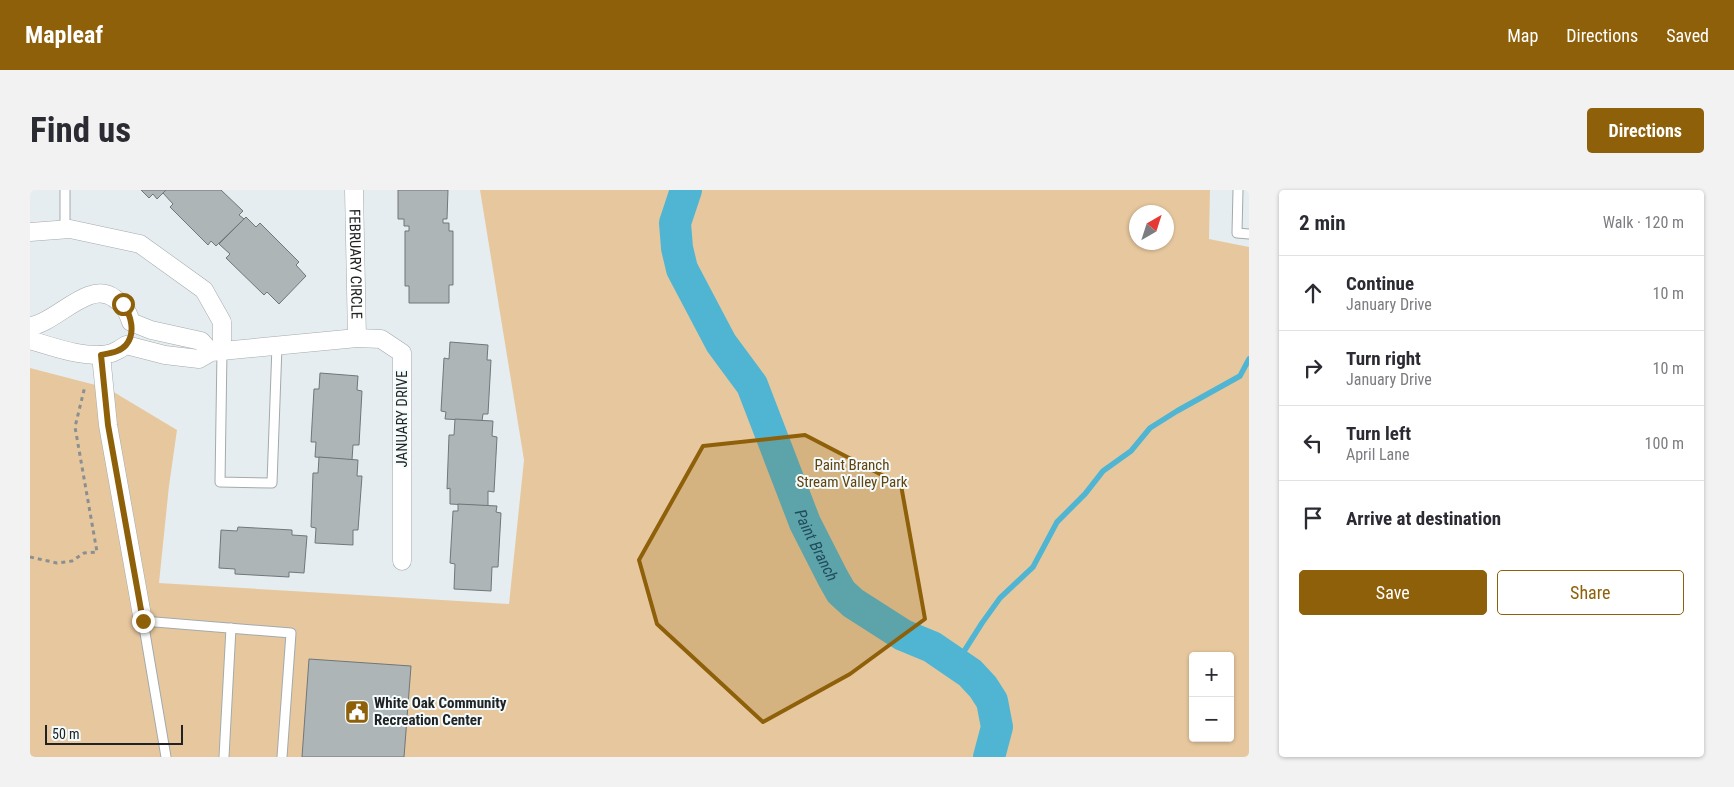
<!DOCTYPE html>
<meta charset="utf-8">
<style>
:root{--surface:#fff;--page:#f2f2f3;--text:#2b2b33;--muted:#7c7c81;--line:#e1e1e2;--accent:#8f600a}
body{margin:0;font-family:"Roboto Condensed",sans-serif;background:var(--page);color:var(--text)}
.controls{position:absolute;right:15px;bottom:15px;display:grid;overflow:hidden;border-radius:5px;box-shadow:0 1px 4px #0004}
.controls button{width:45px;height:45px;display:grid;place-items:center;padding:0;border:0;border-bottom:1px solid var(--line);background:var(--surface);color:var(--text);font:25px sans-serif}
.compass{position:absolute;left:1099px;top:15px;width:45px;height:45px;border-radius:50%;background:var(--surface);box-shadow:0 1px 4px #0004;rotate:39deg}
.scale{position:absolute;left:15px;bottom:12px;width:138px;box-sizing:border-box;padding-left:5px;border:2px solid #202223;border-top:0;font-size:14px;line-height:18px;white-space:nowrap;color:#202223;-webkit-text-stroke:4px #f3fbfd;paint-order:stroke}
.stop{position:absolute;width:15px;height:15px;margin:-11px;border:4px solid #8f600a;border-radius:50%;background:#fff}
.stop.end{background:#8f600a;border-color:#fff;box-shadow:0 1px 5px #0008}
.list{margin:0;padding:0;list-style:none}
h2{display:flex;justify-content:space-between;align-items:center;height:65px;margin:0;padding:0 20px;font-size:21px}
h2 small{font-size:16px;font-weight:400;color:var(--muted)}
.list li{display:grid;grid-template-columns:32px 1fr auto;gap:15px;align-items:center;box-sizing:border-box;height:75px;padding:0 20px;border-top:1px solid var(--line)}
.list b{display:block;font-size:19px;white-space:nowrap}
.list p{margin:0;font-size:16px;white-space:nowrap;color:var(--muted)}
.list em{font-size:16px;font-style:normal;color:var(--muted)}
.actions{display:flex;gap:10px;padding:15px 20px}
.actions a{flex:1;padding:11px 0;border:1px solid var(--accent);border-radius:5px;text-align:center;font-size:18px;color:var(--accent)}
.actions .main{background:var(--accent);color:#fff}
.icon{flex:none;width:28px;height:28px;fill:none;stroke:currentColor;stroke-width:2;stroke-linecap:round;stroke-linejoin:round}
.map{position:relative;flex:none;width:1219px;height:567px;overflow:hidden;border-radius:5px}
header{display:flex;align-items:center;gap:30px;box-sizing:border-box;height:70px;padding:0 25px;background:var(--accent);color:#fff}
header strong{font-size:24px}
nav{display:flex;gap:28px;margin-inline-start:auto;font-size:18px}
.intro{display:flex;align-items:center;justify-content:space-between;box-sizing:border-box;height:120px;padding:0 30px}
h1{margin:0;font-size:35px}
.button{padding:12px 22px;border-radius:5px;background:var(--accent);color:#fff;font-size:18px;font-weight:700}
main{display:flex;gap:30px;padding:0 30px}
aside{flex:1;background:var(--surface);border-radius:5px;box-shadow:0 1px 4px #0004}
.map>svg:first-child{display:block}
.green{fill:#e7c89e;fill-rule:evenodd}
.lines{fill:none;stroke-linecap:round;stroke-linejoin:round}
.stream{stroke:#50b5d2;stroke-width:5.5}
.river{stroke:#50b5d2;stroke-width:32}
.building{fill:#aeb5b7;stroke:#707679}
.service-casing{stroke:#a3aaac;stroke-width:11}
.minor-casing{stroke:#a3aaac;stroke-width:19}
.path{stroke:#8b8f91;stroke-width:3;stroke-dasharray:4 4;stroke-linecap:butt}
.service{stroke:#fff;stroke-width:9}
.minor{stroke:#fff;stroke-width:18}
.route{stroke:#8f600a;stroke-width:6}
.marked{fill:#8f600a;fill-opacity:0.2;stroke:#8f600a;stroke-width:4;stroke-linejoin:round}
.labels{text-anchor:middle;stroke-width:4;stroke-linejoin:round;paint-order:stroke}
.street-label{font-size:15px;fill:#202223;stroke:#f3fbfd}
.park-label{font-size:15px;fill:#62420d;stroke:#f3fbfd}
.poi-label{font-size:15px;font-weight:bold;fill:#202223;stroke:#f3fbfd;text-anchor:start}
.water-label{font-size:16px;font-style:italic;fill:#214c59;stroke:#f3fbfd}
</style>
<header>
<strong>Mapleaf</strong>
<nav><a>Map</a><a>Directions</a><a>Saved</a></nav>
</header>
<div class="intro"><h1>Find us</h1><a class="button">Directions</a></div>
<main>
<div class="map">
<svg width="1219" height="567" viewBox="0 0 1219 567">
<rect width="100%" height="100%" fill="#e6edf0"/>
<path class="green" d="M450 0H1180L1179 49 1219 57V567H0V178L77 198 147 240 139 296 129 393 479 414 494 270ZM1106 22H1136V52H1106ZM1163 466H1200V548H1163Z"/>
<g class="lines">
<polyline class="stream" points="926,474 952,433 970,408 1003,377 1027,332 1055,304 1073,281 1101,261 1120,238 1147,221 1210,186 1219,169"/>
<path class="river" id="s1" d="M656 0 645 33 647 58 652 79 691 153 722 195 775 333 803 388 811 402 823 413 873 445 902 457 940 483 953 497 962 511 967 537 959 567"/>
</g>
<g class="building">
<polygon points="111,0 136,0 127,9 123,4 119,8"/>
<polygon points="136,0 191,0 213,21 209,25 214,29 186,56 181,51 178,55 140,17 143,14 133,3"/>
<polygon points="368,0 418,0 417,29 413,29 413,33 419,33 419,41 423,41 423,95 419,95 419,113 379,113 379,96 375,96 375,41 379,41 379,36 374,36 374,29 368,29"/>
<polygon points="216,27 226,37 230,33 269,72 266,75 276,86 249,114 237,102 234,105 196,68 200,64 189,54"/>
<polygon points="420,152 458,155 457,170 461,170 458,224 453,224 452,231 415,229 416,222 411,221 414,168 419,169"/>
<polygon points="290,183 328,186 327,200 332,201 329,255 323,255 322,270 285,267 286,252 281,252 284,199 289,199"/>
<polygon points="425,229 463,231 462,246 467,247 464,302 458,301 458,316 420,314 420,298 417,299 419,245 424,245"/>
<polygon points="289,267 328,270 327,286 332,286 328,340 323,340 323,355 285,353 286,338 281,337 283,283 288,283"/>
<polygon points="428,314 467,316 466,322 471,323 468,377 462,377 461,401 424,399 425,374 420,373 423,321 428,321"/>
<polygon points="208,337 262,340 262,345 277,346 274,383 259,382 259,387 205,384 205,379 189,378 191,340 207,341"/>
<polygon points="279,469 381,476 374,567 272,567"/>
</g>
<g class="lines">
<defs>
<g id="service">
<polyline points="1208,0 1207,43 1219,44"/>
<polyline points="35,39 35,0"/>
<polyline points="192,161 190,292 242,293 247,156"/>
<polyline points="136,567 113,431 261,443 252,567"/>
<polyline points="194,567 201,438"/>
</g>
<g id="minor">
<path id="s2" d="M324 0 327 148"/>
<polyline points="0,42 40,39 110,54 174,100 192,132 192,161"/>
<path d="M0 136C25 134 59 89 84 108 94 115 97 120 101 132L121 140 171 151 181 162"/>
<path d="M0 150C23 157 59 170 82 163 87 161 92 158 96 155L135 165 169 169 181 162 327 148 351 149 372 163V371"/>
<polyline points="71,165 78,235 113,431"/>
</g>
</defs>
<use href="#service" class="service-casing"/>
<use href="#minor" class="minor-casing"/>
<polyline class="path" points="0,367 27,373 42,371 54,363 67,362 45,237 55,196"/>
<use href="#service" class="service"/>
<use href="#minor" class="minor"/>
</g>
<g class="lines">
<path class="route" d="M93 114C101 125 106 143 96 155 90 162 80 163 71 165L78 235 113 431"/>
</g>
<path class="marked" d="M775 245 871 295 895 429 820 484 733 532 627 434 609 370 673 256Z"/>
<defs>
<symbol id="civic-square" viewBox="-11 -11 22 22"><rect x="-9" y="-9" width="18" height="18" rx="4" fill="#8f600a" stroke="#f3fbfd"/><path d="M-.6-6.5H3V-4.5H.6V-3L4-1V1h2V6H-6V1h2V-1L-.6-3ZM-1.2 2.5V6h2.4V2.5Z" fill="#fff"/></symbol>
</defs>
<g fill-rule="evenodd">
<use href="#civic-square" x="313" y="508" width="28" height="28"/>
</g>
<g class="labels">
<g class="street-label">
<text dy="5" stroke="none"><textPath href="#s2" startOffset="74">FEBRUARY CIRCLE</textPath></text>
<text transform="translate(372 229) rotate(-90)" y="5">JANUARY DRIVE</text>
</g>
<g class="park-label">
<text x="822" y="280">Paint Branch<tspan x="822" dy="17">Stream Valley Park</tspan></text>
</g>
<g class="poi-label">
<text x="344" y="518">White Oak Community<tspan x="344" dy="17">Recreation Center</tspan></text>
</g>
<g class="water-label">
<text dy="6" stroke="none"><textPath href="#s1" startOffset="390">Paint Branch</textPath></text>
</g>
</g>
</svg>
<div class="controls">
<button>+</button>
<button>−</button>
</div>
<svg class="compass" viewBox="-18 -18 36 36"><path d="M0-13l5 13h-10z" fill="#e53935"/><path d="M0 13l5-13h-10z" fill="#7c7c81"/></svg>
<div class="scale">50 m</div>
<div class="stop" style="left:93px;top:114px"></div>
<div class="stop end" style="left:113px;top:431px"></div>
</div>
<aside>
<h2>2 min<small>Walk · 120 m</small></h2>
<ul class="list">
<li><svg class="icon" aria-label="ahead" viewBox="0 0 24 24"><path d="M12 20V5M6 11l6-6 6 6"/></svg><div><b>Continue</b><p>January Drive</p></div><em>10 m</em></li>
<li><svg class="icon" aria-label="right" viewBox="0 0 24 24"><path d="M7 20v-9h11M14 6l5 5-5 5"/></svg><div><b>Turn right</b><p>January Drive</p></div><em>10 m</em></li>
<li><svg class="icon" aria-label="left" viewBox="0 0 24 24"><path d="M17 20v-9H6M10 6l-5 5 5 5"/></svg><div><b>Turn left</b><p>April Lane</p></div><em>100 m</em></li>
<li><svg class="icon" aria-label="arrive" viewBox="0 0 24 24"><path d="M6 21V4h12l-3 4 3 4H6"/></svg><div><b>Arrive at destination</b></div></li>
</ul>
<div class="actions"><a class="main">Save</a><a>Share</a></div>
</aside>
</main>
